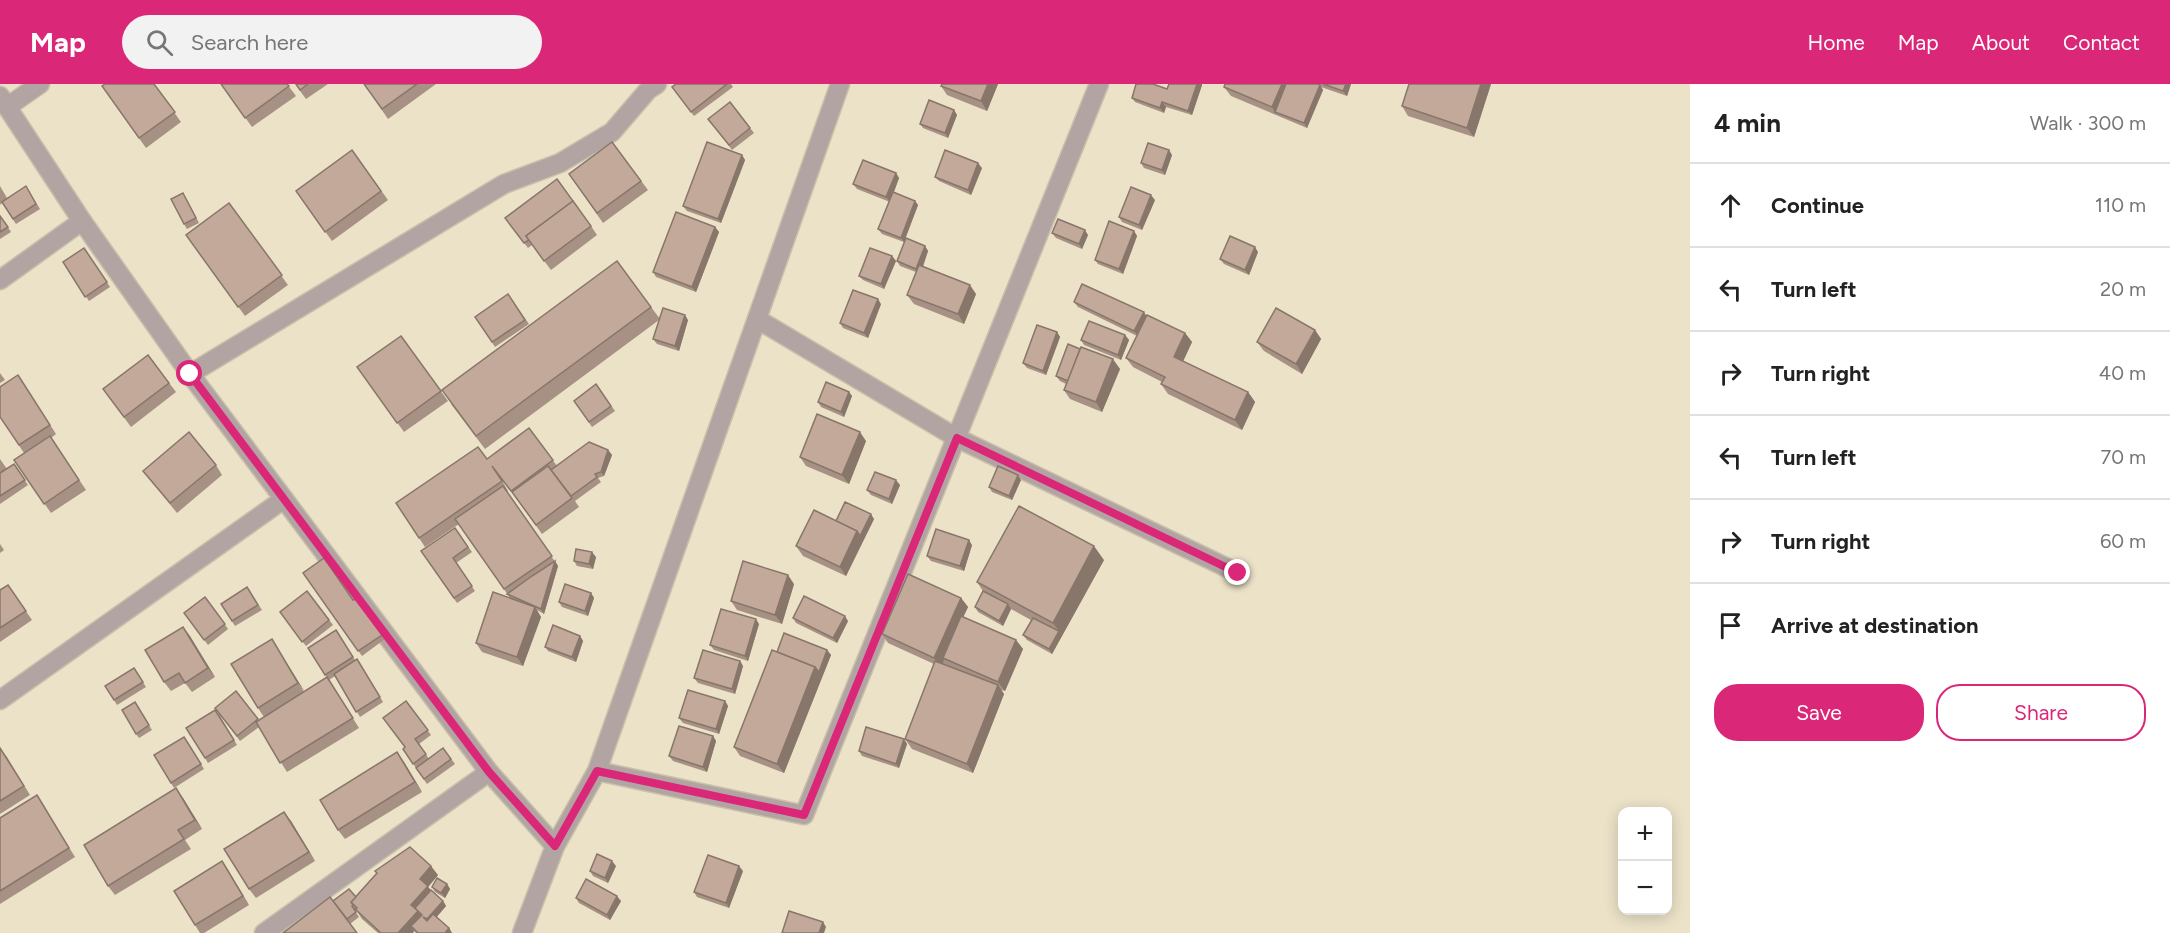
<!DOCTYPE html>
<meta charset="utf-8">
<style>
:root{--surface:#fff;--page:#f2f2f2;--text:#222;--muted:#767676;--line:#e0e0e0;--accent:#db2777}
body{margin:0;font-family:Figtree,sans-serif;background:var(--page);color:var(--text)}
.controls{position:absolute;right:18px;bottom:18px;display:grid;overflow:hidden;border-radius:12px;box-shadow:0 3px 15px #0003}
.controls button{width:54px;height:54px;display:grid;place-items:center;padding:0;border:0;border-bottom:2px solid var(--line);background:var(--surface);color:var(--text);font:30px sans-serif}
.stop{position:absolute;width:18px;height:18px;margin:-14px;border:4px solid #db2777;border-radius:50%;background:#fff}
.stop.end{background:#db2777;border-color:#fff;box-shadow:0 2px 6px #0008}
.list{margin:0;padding:0;list-style:none}
h2{display:flex;justify-content:space-between;align-items:center;height:78px;margin:0;padding:0 24px;font-size:26px}
h2 small{font-size:20px;font-weight:400;color:var(--muted)}
.list li{display:grid;grid-template-columns:39px 1fr auto;gap:18px;align-items:center;box-sizing:border-box;height:84px;padding:0 24px;border-top:2px solid var(--line)}
.list b{display:block;font-size:22px;white-space:nowrap}
.list em{font-size:20px;font-style:normal;color:var(--muted)}
.actions{display:flex;gap:12px;padding:18px 24px}
.actions a{flex:1;padding:14px 0;border:2px solid var(--accent);border-radius:24px;text-align:center;font-size:21px;color:var(--accent)}
.actions .main{background:var(--accent);color:#fff}
.icon{flex:none;width:33px;height:33px;fill:none;stroke:currentColor;stroke-width:2;stroke-linecap:round;stroke-linejoin:round}
.map{position:relative;flex:none;width:1690px;height:849px;overflow:hidden}
header{display:flex;align-items:center;gap:36px;box-sizing:border-box;height:84px;padding:0 30px;background:var(--accent);color:#fff}
header strong{font-size:28px}
nav{display:flex;gap:33px;margin-inline-start:auto;font-size:21px}
.search{width:420px;height:54px;background:var(--page);display:flex;align-items:center;gap:15px;box-sizing:border-box;padding:0 21px;border-radius:33px;color:var(--muted);font-size:22px}
main{display:flex}
aside{flex:1;background:var(--surface)}
.map>svg:first-child{display:block}
.lines{fill:none;stroke-linecap:round;stroke-linejoin:round}
.minor-casing{stroke:#c8c0a9;stroke-width:21}
.minor{stroke:#b2a4a3;stroke-width:18}
.wall{fill:#a79184}
.shaded-wall{fill:#88766b}
.building{fill:#c2a999;stroke:#88766b;stroke-width:1.5}
.route{stroke:#db2777;stroke-width:8}
</style>
<header>
<strong>Map</strong>
<div class="search"><svg class="icon" aria-label="search" viewBox="0 0 24 24"><circle cx="10" cy="10" r="6"/><path d="M15 15l6 6"/></svg>Search here</div>
<nav><a>Home</a><a>Map</a><a>About</a><a>Contact</a></nav>
</header>
<main>
<div class="map">
<svg width="1690" height="849" viewBox="0 0 1690 849">
<rect width="100%" height="100%" fill="#ebe2c8"/>
<g class="lines">
<defs>
<g id="minor">
<polyline points="0,12 82,137 190,290 489,688 555,762"/>
<polyline points="7,23 40,0"/>
<polyline points="0,196 82,137"/>
<polyline points="757,235 957,354 1238,489"/>
<polyline points="190,290 504,100 560,79 612,48 649,5 657,0"/>
<polyline points="0,616 284,415"/>
<polyline points="597,687 804,731 1099,0"/>
<polyline points="264,849 489,688"/>
<polyline points="522,849 555,762 597,687 840,0"/>
</g>
</defs>
<use href="#minor" class="minor-casing"/>
<use href="#minor" class="minor"/>
</g>
<g class="wall">
<polygon points="154,0 181,38 146,64 102,2"/>
<polygon points="221,0 287,0 296,12 252,43"/>
<polygon points="295,0 328,0 306,15"/>
<polygon points="364,0 436,0 388,35"/>
<polygon points="676,0 731,0 733,3 694,32 672,3"/>
<polygon points="942,0 998,0 987,27 947,11 941,2"/>
<polygon points="1169,0 1202,0 1202,1 1192,31 1166,23 1164,29 1135,18 1132,14 1167,5"/>
<polygon points="1225,0 1351,0 1347,12 1321,3 1323,6 1307,44 1231,12 1224,3"/>
<polygon points="1491,0 1474,53 1408,32 1402,22"/>
<polygon points="730,18 754,49 732,66 708,35"/>
<polygon points="954,26 957,31 948,54 923,44 920,40"/>
<polygon points="612,58 648,106 603,139 569,90"/>
<polygon points="352,66 388,116 332,157 296,107"/>
<polygon points="742,71 745,76 721,139 687,127 683,122"/>
<polygon points="1172,71 1165,91 1144,84 1141,79"/>
<polygon points="982,84 971,111 939,97 935,93"/>
<polygon points="896,89 899,94 894,108 915,117 918,121 904,158 882,150 878,145 890,118 857,105 853,100"/>
<polygon points="0,102 7,114 26,102 40,125 16,140 2,119 0,121"/>
<polygon points="186,114 199,139 187,145 184,140"/>
<polygon points="1155,116 1142,146 1122,138 1119,133"/>
<polygon points="229,119 288,201 245,232 186,151"/>
<polygon points="0,131 11,148 0,155"/>
<polygon points="505,134 591,142 597,151 551,186 532,161 528,164"/>
<polygon points="715,143 719,148 696,208 656,193 653,188"/>
<polygon points="1134,147 1137,152 1123,190 1098,180 1095,176"/>
<polygon points="1052,149 1088,151 1082,165 1056,154"/>
<polygon points="925,162 928,167 923,183 976,210 964,240 914,220 907,211 916,188 900,182 897,177"/>
<polygon points="84,164 110,203 89,217 63,178"/>
<polygon points="1258,168 1249,191 1224,180 1220,175"/>
<polygon points="892,172 896,177 884,205 863,196 859,192"/>
<polygon points="617,177 660,235 688,236 679,267 657,260 653,255 659,236 485,365 451,320"/>
<polygon points="508,210 529,240 495,263 475,233"/>
<polygon points="1074,218 1146,232 1185,249 1192,258 1183,277 1248,308 1255,318 1242,346 1168,310 1161,300 1162,298 1133,283 1126,274 1137,252 1078,223"/>
<polygon points="881,220 868,254 843,244 840,239"/>
<polygon points="1315,246 1321,255 1302,290 1264,267 1257,258"/>
<polygon points="1057,248 1060,253 1046,291 1027,284 1023,279"/>
<polygon points="1125,251 1129,256 1121,276 1084,261 1081,256"/>
<polygon points="401,252 448,317 404,348 357,283"/>
<polygon points="1080,265 1120,285 1102,328 1070,315 1064,306 1066,300 1060,297 1056,292"/>
<polygon points="148,271 176,308 131,343 103,305"/>
<polygon points="0,289 5,296 0,299"/>
<polygon points="18,291 56,350 51,354 86,406 51,429 14,376 24,369 0,333"/>
<polygon points="596,300 615,327 592,343 574,317"/>
<polygon points="849,308 852,312 844,333 821,323 818,318"/>
<polygon points="529,344 557,382 608,366 612,371 604,392 598,394 601,398 575,417 579,423 542,450 499,391 508,407 507,408 558,482 544,530 537,526 541,533 523,582 482,568 476,559 510,514 459,440 425,463 396,419 487,375"/>
<polygon points="866,357 849,400 806,382 800,373"/>
<polygon points="0,375 7,385 14,380 28,401 0,420"/>
<polygon points="216,381 222,391 177,429 143,387"/>
<polygon points="1021,396 1012,416 992,408 989,403"/>
<polygon points="900,401 892,420 871,411 867,406"/>
<polygon points="874,435 846,492 803,472 796,462 836,437"/>
<polygon points="455,444 472,468 456,479 475,507 457,519 421,467"/>
<polygon points="0,460 4,466 0,469"/>
<polygon points="972,461 964,487 931,477 927,472"/>
<polygon points="596,473 593,485 577,482 574,477"/>
<polygon points="1104,476 1052,570 1027,556 1023,551 1031,536 1011,525 1003,542 978,528 975,523 983,507 977,498"/>
<polygon points="303,489 353,516 356,515 385,555 362,572"/>
<polygon points="794,500 782,540 737,526 731,517"/>
<polygon points="8,501 32,536 0,558 0,506"/>
<polygon points="247,503 262,526 235,542 221,520"/>
<polygon points="307,507 333,541 306,562 280,528"/>
<polygon points="591,509 594,514 588,532 562,523 559,518"/>
<polygon points="205,513 228,545 208,561 184,529"/>
<polygon points="961,514 968,523 963,533 1016,556 1023,565 1005,607 1001,606 1004,610 973,689 912,665 905,655 934,580 888,559 882,550"/>
<polygon points="793,534 848,537 837,559 796,539"/>
<polygon points="759,540 748,577 714,566 710,561"/>
<polygon points="183,543 215,593 192,608 185,599 171,607 164,598"/>
<polygon points="339,551 355,576 360,580 383,618 360,633 335,592 329,596 359,644 287,688 259,643 240,657 215,624 259,636 264,633 258,624 272,555 304,608 327,594 308,564"/>
<polygon points="580,552 583,557 576,578 548,567 545,563"/>
<polygon points="827,566 831,571 784,689 740,672 734,663 777,568"/>
<polygon points="740,577 743,582 735,610 698,599 694,594"/>
<polygon points="134,584 146,603 117,621 114,616"/>
<polygon points="406,617 431,651 419,660 429,675 443,664 455,680 427,700 403,665 405,663"/>
<polygon points="725,617 728,622 719,650 683,639 679,634"/>
<polygon points="135,618 152,646 139,654 136,650"/>
<polygon points="219,630 237,661 208,679 205,674"/>
<polygon points="713,652 716,657 707,688 673,677 669,672"/>
<polygon points="904,655 907,660 899,684 862,672 859,667"/>
<polygon points="188,658 204,685 174,704 171,699"/>
<polygon points="0,664 7,673 30,711 0,730"/>
<polygon points="404,678 422,708 345,755 338,746"/>
<polygon points="37,711 75,773 0,820 0,734"/>
<polygon points="183,714 202,745 185,756 191,765 115,811 108,802"/>
<polygon points="291,737 315,777 256,814 249,805"/>
<polygon points="222,777 249,821 204,849 200,849 195,841"/>
<polygon points="616,782 608,799 593,792 590,787"/>
<polygon points="375,787 438,791 428,803 443,817 446,822 437,833 449,844 452,849 416,849 414,847 413,849 378,849 362,835 356,826 355,827 359,833 350,840 333,817 356,813 377,789"/>
<polygon points="743,787 729,824 697,813 694,808"/>
<polygon points="447,800 450,805 445,814 435,808 432,803"/>
<polygon points="576,814 621,817 610,836 579,819"/>
</g>
<g class="shaded-wall">
<polygon points="988,0 998,0 987,27 981,17"/>
<polygon points="1197,0 1202,0 1202,1 1192,31 1188,27"/>
<polygon points="1282,0 1292,0 1275,28 1272,23"/>
<polygon points="1346,0 1351,0 1347,12 1343,7"/>
<polygon points="1481,0 1491,0 1474,53 1467,44"/>
<polygon points="1320,1 1323,6 1307,44 1304,39"/>
<polygon points="1162,18 1166,23 1164,29 1160,24"/>
<polygon points="954,26 957,31 948,54 945,49"/>
<polygon points="1169,66 1172,71 1165,91 1162,86"/>
<polygon points="742,71 745,76 721,139 718,135"/>
<polygon points="978,79 982,84 971,111 968,106"/>
<polygon points="896,89 899,94 890,118 886,113"/>
<polygon points="1151,111 1155,116 1142,146 1139,141"/>
<polygon points="915,117 918,121 904,158 901,154"/>
<polygon points="715,143 719,148 696,208 692,203"/>
<polygon points="1085,146 1088,151 1082,165 1079,160"/>
<polygon points="1134,147 1137,152 1123,190 1119,185"/>
<polygon points="925,162 928,167 920,190 916,185"/>
<polygon points="1255,163 1258,168 1249,191 1245,186"/>
<polygon points="892,172 896,177 884,205 881,200"/>
<polygon points="970,201 976,210 964,240 958,230"/>
<polygon points="878,215 881,220 868,254 864,249"/>
<polygon points="1144,228 1147,233 1138,252 1134,247"/>
<polygon points="685,231 688,236 679,267 675,262"/>
<polygon points="1315,246 1321,255 1302,290 1296,280"/>
<polygon points="1057,248 1060,253 1046,291 1043,287"/>
<polygon points="1185,249 1192,258 1181,282 1174,273"/>
<polygon points="1125,251 1129,256 1121,276 1118,271"/>
<polygon points="1113,275 1120,285 1102,328 1096,318"/>
<polygon points="849,308 852,312 844,333 841,328"/>
<polygon points="1248,308 1255,318 1242,346 1235,336"/>
<polygon points="860,348 866,357 849,400 842,391"/>
<polygon points="608,366 612,371 604,392 601,388"/>
<polygon points="1018,391 1021,396 1012,416 1009,412"/>
<polygon points="896,396 900,401 892,420 889,415"/>
<polygon points="871,430 874,435 846,492 840,483 857,447"/>
<polygon points="969,456 972,461 964,487 960,482"/>
<polygon points="1094,462 1104,476 1052,570 1049,565 1059,547 1053,539"/>
<polygon points="592,468 596,473 593,485 589,480"/>
<polygon points="555,477 558,482 544,530 541,525"/>
<polygon points="788,491 794,500 782,540 775,531"/>
<polygon points="591,509 594,514 588,532 585,527"/>
<polygon points="961,514 968,523 944,575 943,574 944,576 941,583 934,574"/>
<polygon points="1008,520 1011,525 1003,542 999,537"/>
<polygon points="535,523 541,533 523,582 517,573"/>
<polygon points="845,532 848,537 837,559 833,554"/>
<polygon points="756,535 759,540 748,577 745,572"/>
<polygon points="183,543 190,552 215,593 208,584"/>
<polygon points="580,552 583,557 576,578 572,573"/>
<polygon points="272,555 278,565 305,608 298,599"/>
<polygon points="1016,556 1023,565 1005,607 998,598"/>
<polygon points="827,566 831,571 784,689 777,680 815,583"/>
<polygon points="740,577 743,582 735,610 732,605"/>
<polygon points="998,601 1004,610 973,689 967,680"/>
<polygon points="725,617 728,622 719,650 716,645"/>
<polygon points="713,652 716,657 707,688 703,683"/>
<polygon points="904,655 907,660 899,684 896,680"/>
<polygon points="397,668 404,678 422,708 415,698"/>
<polygon points="176,704 183,714 202,745 195,736"/>
<polygon points="284,728 291,737 315,777 309,768"/>
<polygon points="222,777 228,786 249,821 243,812"/>
<polygon points="612,777 616,782 608,799 605,794"/>
<polygon points="431,782 438,791 428,803 434,811 419,828 424,836 411,842 414,847 413,849 398,849 420,795"/>
<polygon points="739,782 743,787 729,824 726,819"/>
<polygon points="447,800 450,805 445,814 441,809"/>
<polygon points="617,812 621,817 610,836 607,831"/>
<polygon points="443,817 446,822 430,840 427,835"/>
<polygon points="823,838 826,843 824,849 819,849"/>
<polygon points="449,844 452,849 445,849"/>
</g>
<g class="building">
<polygon points="105,0 154,0 175,28 139,54 102,2"/>
<polygon points="221,0 287,0 289,2 245,34"/>
<polygon points="296,0 308,0 300,6"/>
<polygon points="364,0 417,0 382,25"/>
<polygon points="676,0 727,0 691,28 672,3"/>
<polygon points="942,0 988,0 981,17 941,2"/>
<polygon points="1136,0 1153,0 1167,5 1169,0 1197,0 1188,27 1162,18 1160,24 1132,14"/>
<polygon points="1225,0 1282,0 1272,23 1224,3"/>
<polygon points="1286,0 1318,0 1320,1 1304,39 1275,28"/>
<polygon points="1323,0 1346,0 1343,7"/>
<polygon points="1409,0 1481,0 1467,44 1402,22"/>
<polygon points="929,16 954,26 945,49 920,40"/>
<polygon points="730,18 750,44 729,61 708,35"/>
<polygon points="612,58 641,97 597,129 569,90"/>
<polygon points="707,58 742,71 718,135 683,122"/>
<polygon points="1148,59 1169,66 1162,86 1141,79"/>
<polygon points="352,66 381,107 325,148 296,107"/>
<polygon points="945,66 978,79 968,106 935,93"/>
<polygon points="863,76 896,89 886,113 853,100"/>
<polygon points="557,95 573,117 526,152 529,156 524,159 505,134"/>
<polygon points="26,102 36,120 13,135 2,118"/>
<polygon points="1131,103 1151,111 1139,141 1119,133"/>
<polygon points="893,108 915,117 901,154 878,145"/>
<polygon points="183,109 196,134 184,140 171,115"/>
<polygon points="573,117 591,142 544,177 526,152"/>
<polygon points="229,119 282,191 238,223 186,151"/>
<polygon points="676,128 715,143 692,203 653,188"/>
<polygon points="0,132 8,143 0,148"/>
<polygon points="1058,135 1085,146 1079,160 1052,149"/>
<polygon points="1109,137 1134,147 1119,185 1095,176"/>
<polygon points="1230,152 1255,163 1245,186 1220,175"/>
<polygon points="906,154 925,162 916,185 897,177"/>
<polygon points="84,164 107,198 85,213 63,178"/>
<polygon points="870,164 892,172 881,200 859,192"/>
<polygon points="617,177 651,223 476,352 442,306"/>
<polygon points="919,181 970,201 958,230 907,211"/>
<polygon points="1082,200 1144,228 1134,247 1074,218"/>
<polygon points="853,206 878,215 864,249 840,239"/>
<polygon points="508,210 525,236 492,258 475,233"/>
<polygon points="663,224 685,231 675,262 653,255"/>
<polygon points="1276,224 1315,246 1296,280 1257,258"/>
<polygon points="1147,231 1185,249 1174,273 1248,308 1235,336 1161,300 1165,293 1126,274"/>
<polygon points="1089,237 1125,251 1118,271 1081,256"/>
<polygon points="1037,241 1057,248 1043,287 1023,279"/>
<polygon points="401,252 441,307 397,339 357,283"/>
<polygon points="1068,260 1080,265 1068,297 1056,292"/>
<polygon points="1081,263 1113,275 1096,318 1064,306"/>
<polygon points="148,271 169,299 124,333 103,305"/>
<polygon points="18,291 50,341 19,361 0,333 0,303"/>
<polygon points="826,298 849,308 841,328 818,318"/>
<polygon points="596,300 611,322 589,338 574,317"/>
<polygon points="817,330 860,348 842,391 800,373"/>
<polygon points="529,344 553,376 511,407 492,382 502,397 419,454 396,419 478,363 487,375"/>
<polygon points="189,348 216,381 170,419 143,387"/>
<polygon points="50,352 79,396 44,420 14,376"/>
<polygon points="589,358 608,366 601,388 595,390 597,393 571,412 551,386"/>
<polygon points="14,380 25,396 0,412 0,389"/>
<polygon points="548,382 572,414 536,441 512,408"/>
<polygon points="998,382 1018,391 1009,412 989,403"/>
<polygon points="875,388 896,396 889,415 867,406"/>
<polygon points="503,402 552,472 504,505 455,435"/>
<polygon points="845,418 871,430 860,452 857,447 836,437"/>
<polygon points="1019,422 1094,462 1053,539 977,498"/>
<polygon points="814,426 857,447 840,483 796,462"/>
<polygon points="455,444 468,463 453,474 472,502 454,514 421,467"/>
<polygon points="936,445 969,456 960,482 927,472"/>
<polygon points="576,465 592,468 589,480 574,477"/>
<polygon points="324,474 353,516 356,515 382,551 358,567 303,489"/>
<polygon points="555,477 541,525 507,510 532,492"/>
<polygon points="743,477 788,491 775,531 731,517"/>
<polygon points="908,490 961,514 934,574 882,550"/>
<polygon points="565,500 591,509 585,527 559,518"/>
<polygon points="8,501 26,527 0,544 0,506"/>
<polygon points="247,503 258,521 232,537 221,520"/>
<polygon points="307,507 329,536 302,558 280,528"/>
<polygon points="983,507 1008,520 999,537 975,523"/>
<polygon points="493,508 535,523 517,573 476,559"/>
<polygon points="804,512 845,532 833,554 793,534"/>
<polygon points="205,513 225,540 204,556 184,529"/>
<polygon points="721,525 756,535 745,572 710,561"/>
<polygon points="961,532 1016,556 998,598 943,574"/>
<polygon points="1033,534 1059,547 1049,565 1023,551"/>
<polygon points="553,541 580,552 572,573 545,563"/>
<polygon points="183,543 208,584 185,599 179,589 164,598 145,566"/>
<polygon points="336,546 353,573 325,591 308,564"/>
<polygon points="784,549 827,566 819,588 815,583 777,568"/>
<polygon points="272,555 298,599 258,624 231,580"/>
<polygon points="703,566 740,577 732,605 694,594"/>
<polygon points="772,566 815,583 777,680 734,663"/>
<polygon points="357,575 380,613 356,628 334,590"/>
<polygon points="935,577 998,601 967,680 905,655"/>
<polygon points="134,584 143,598 114,616 105,602"/>
<polygon points="327,593 353,634 280,679 256,638"/>
<polygon points="688,606 725,617 716,645 679,634"/>
<polygon points="236,607 258,635 237,652 215,624"/>
<polygon points="406,617 428,646 415,655 426,670 413,680 403,665 405,663 383,634"/>
<polygon points="135,618 149,641 136,650 122,626"/>
<polygon points="215,626 234,656 205,674 186,644"/>
<polygon points="679,642 713,652 703,683 669,672"/>
<polygon points="866,643 904,655 896,680 859,667"/>
<polygon points="184,653 201,680 171,699 154,671"/>
<polygon points="0,664 24,702 0,717"/>
<polygon points="443,664 451,675 424,695 416,684"/>
<polygon points="397,668 415,698 338,746 320,716"/>
<polygon points="176,704 195,736 178,746 184,755 108,802 84,761"/>
<polygon points="37,711 69,764 0,807 0,734"/>
<polygon points="284,728 309,768 249,805 224,765"/>
<polygon points="410,763 431,782 420,795 428,802 411,821 418,827 398,849 381,849 355,825 357,824 351,818 377,789 375,787"/>
<polygon points="597,770 612,777 605,794 590,787"/>
<polygon points="708,771 739,782 726,819 694,808"/>
<polygon points="222,777 243,812 195,841 174,807"/>
<polygon points="437,794 447,800 441,809 432,803"/>
<polygon points="586,795 617,812 607,831 576,814"/>
<polygon points="349,805 356,813 351,818 353,821 352,822 356,828 347,835 333,817"/>
<polygon points="431,806 443,817 427,835 423,833 427,837 433,830 449,844 445,849 418,849 411,842 422,831 415,824"/>
<polygon points="330,813 357,849 283,849"/>
<polygon points="789,827 823,838 819,849 782,849"/>
</g>
<g class="lines">
<polyline class="route" points="190,290 489,688 555,762 597,687 804,731 957,354 1238,489"/>
</g>
</svg>
<div class="controls">
<button>+</button>
<button>−</button>
</div>
<div class="stop" style="left:190px;top:290px"></div>
<div class="stop end" style="left:1238px;top:489px"></div>
</div>
<aside>
<h2>4 min<small>Walk · 300 m</small></h2>
<ul class="list">
<li><svg class="icon" aria-label="ahead" viewBox="0 0 24 24"><path d="M12 20V5M6 11l6-6 6 6"/></svg><div><b>Continue</b></div><em>110 m</em></li>
<li><svg class="icon" aria-label="left" viewBox="0 0 24 24"><path d="M17 20v-9H6M10 6l-5 5 5 5"/></svg><div><b>Turn left</b></div><em>20 m</em></li>
<li><svg class="icon" aria-label="right" viewBox="0 0 24 24"><path d="M7 20v-9h11M14 6l5 5-5 5"/></svg><div><b>Turn right</b></div><em>40 m</em></li>
<li><svg class="icon" aria-label="left" viewBox="0 0 24 24"><path d="M17 20v-9H6M10 6l-5 5 5 5"/></svg><div><b>Turn left</b></div><em>70 m</em></li>
<li><svg class="icon" aria-label="right" viewBox="0 0 24 24"><path d="M7 20v-9h11M14 6l5 5-5 5"/></svg><div><b>Turn right</b></div><em>60 m</em></li>
<li><svg class="icon" aria-label="arrive" viewBox="0 0 24 24"><path d="M6 21V4h12l-3 4 3 4H6"/></svg><div><b>Arrive at destination</b></div></li>
</ul>
<div class="actions"><a class="main">Save</a><a>Share</a></div>
</aside>
</main>
